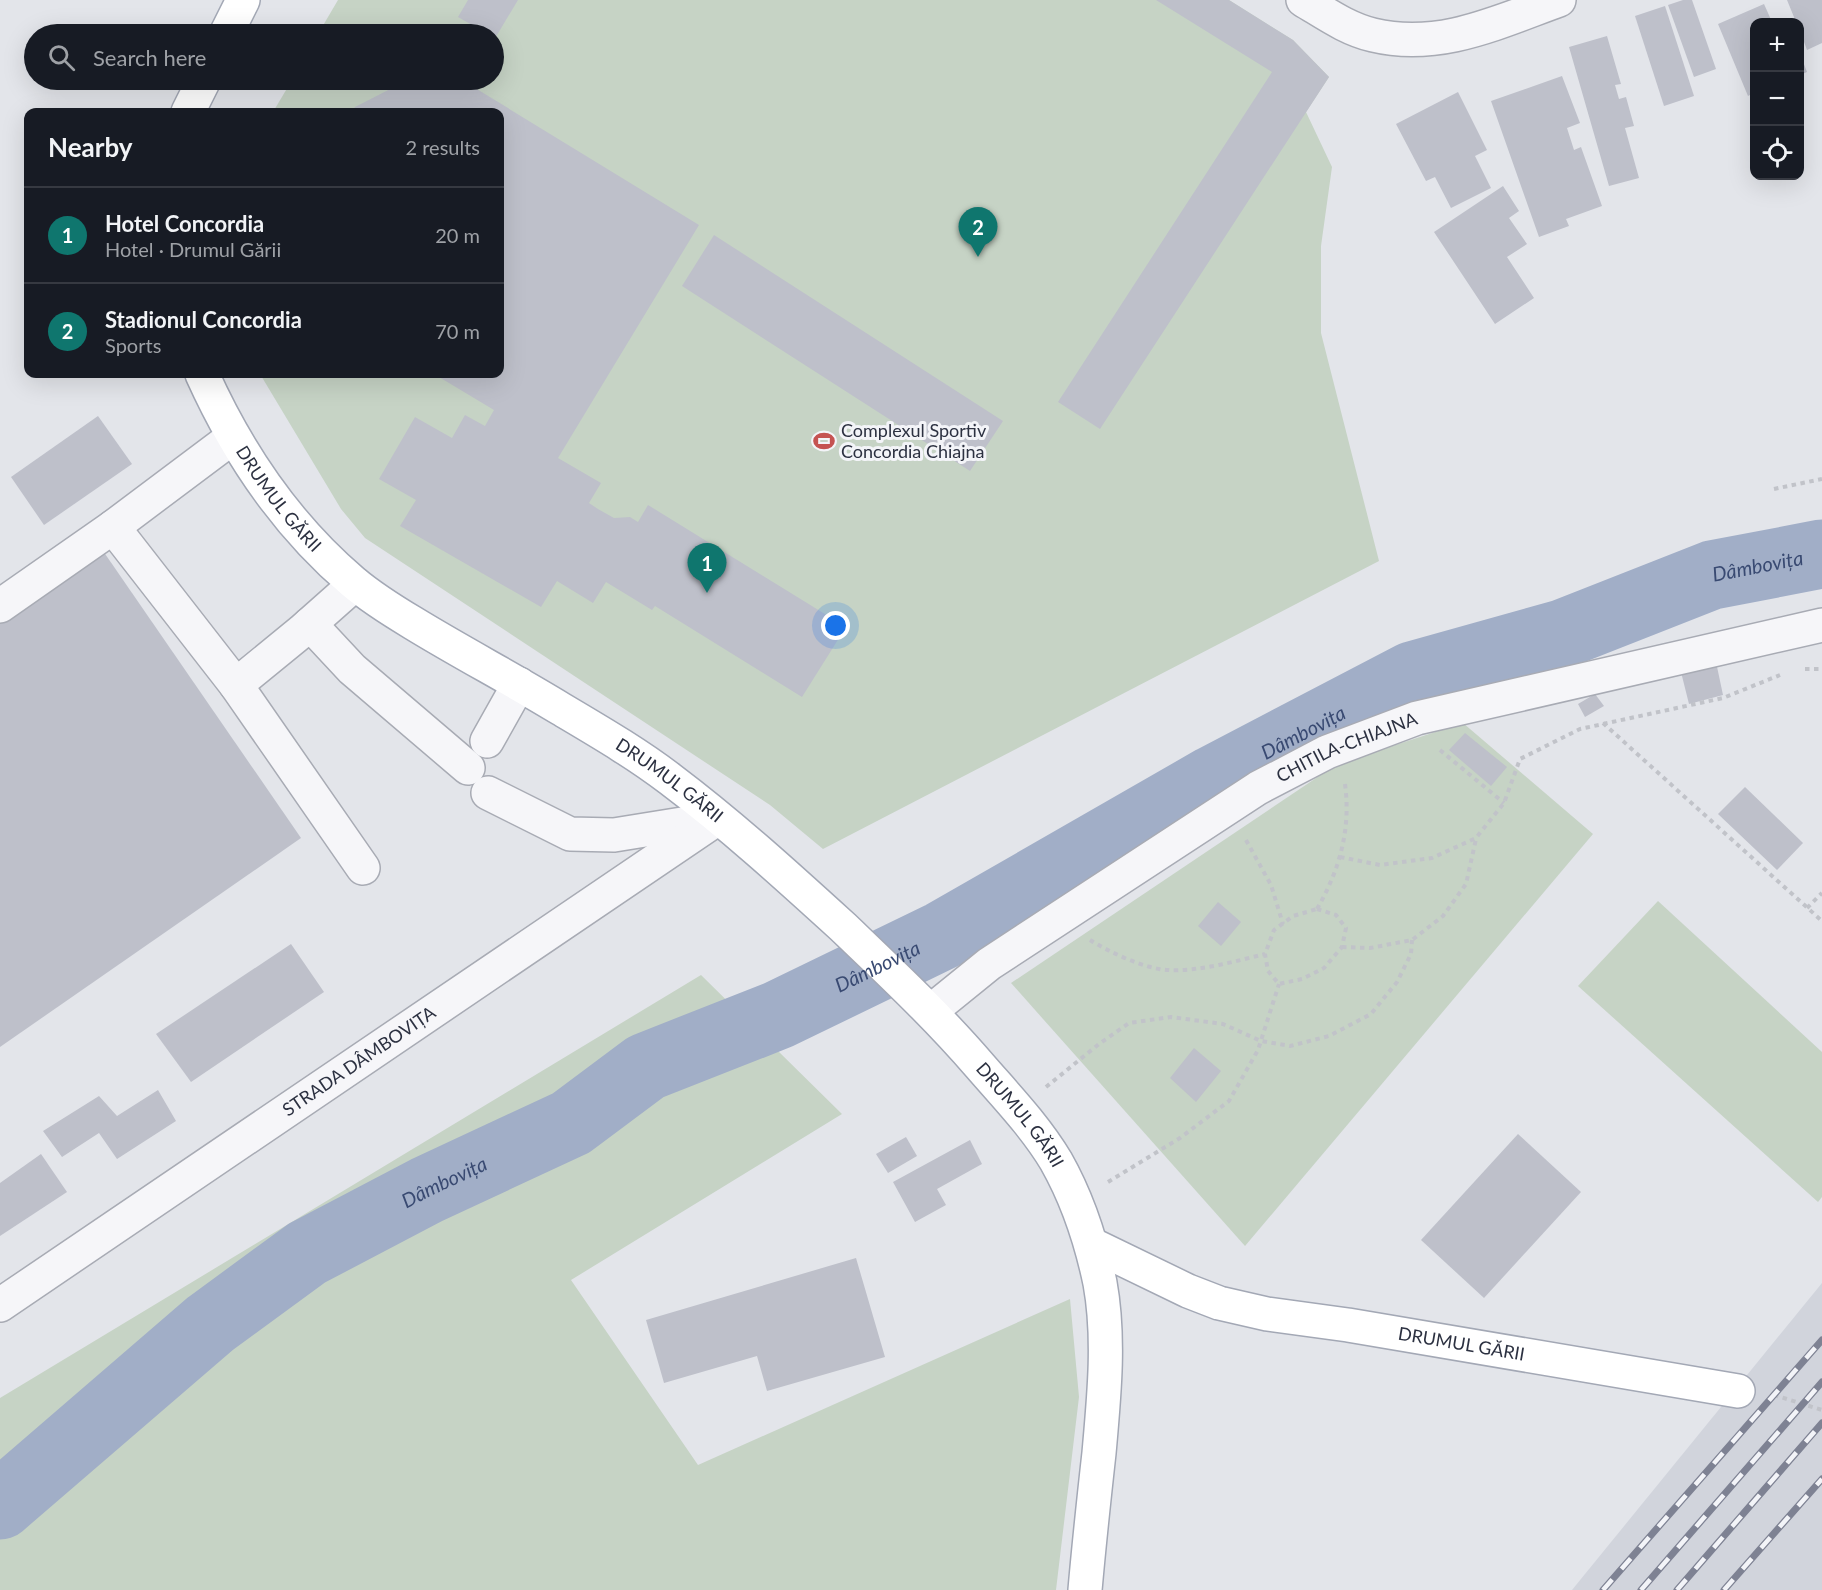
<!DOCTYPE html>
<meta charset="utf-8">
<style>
:root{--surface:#171b24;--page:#20242c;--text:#f1f3f6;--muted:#9ea1a6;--line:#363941;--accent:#0f766e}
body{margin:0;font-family:Lato,sans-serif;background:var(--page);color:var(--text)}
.controls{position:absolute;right:18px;top:18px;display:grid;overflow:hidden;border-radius:12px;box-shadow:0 6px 24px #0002}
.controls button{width:54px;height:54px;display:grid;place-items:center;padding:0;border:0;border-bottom:2px solid var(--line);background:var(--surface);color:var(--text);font:30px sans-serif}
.you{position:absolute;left:836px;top:626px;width:21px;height:21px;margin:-15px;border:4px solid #fff;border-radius:50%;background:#1a73e8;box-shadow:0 0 0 9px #1a73e833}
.badge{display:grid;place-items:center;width:39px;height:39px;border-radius:50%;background:var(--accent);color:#fff;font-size:20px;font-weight:700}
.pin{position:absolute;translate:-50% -50px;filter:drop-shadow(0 2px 3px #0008)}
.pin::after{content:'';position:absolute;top:32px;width:21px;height:18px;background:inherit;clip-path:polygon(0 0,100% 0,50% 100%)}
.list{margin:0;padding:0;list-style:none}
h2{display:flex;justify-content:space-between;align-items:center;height:78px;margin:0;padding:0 24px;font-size:26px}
h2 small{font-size:20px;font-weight:400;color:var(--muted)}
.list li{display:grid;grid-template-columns:39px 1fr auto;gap:18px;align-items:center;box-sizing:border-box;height:96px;padding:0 24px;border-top:2px solid var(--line)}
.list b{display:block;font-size:22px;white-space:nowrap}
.list p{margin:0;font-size:20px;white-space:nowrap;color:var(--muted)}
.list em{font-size:20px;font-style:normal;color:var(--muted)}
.icon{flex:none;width:33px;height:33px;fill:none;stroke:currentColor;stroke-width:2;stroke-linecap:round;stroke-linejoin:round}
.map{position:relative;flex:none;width:1822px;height:1590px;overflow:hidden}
.search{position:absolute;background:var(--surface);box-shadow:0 6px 24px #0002;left:24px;top:24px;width:480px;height:66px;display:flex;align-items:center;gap:15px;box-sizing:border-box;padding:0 21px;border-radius:33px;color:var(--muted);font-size:22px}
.panel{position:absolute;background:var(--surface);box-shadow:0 6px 24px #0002;left:24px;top:108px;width:480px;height:270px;border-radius:12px}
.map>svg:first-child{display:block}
.built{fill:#d1d4dc}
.green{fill:#c6d3c5}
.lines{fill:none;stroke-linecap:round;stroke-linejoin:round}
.river{stroke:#a1aec7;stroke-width:69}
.building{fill:#bec0ca}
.minor-casing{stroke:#a8abb4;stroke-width:36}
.major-casing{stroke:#a3a8b5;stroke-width:36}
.path{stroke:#c1c3c9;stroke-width:4;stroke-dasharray:4.5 4.5;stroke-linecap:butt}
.minor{stroke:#f6f6f9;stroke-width:33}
.major{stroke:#fff;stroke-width:33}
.rail-casing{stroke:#7e8293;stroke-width:7}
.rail{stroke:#f3f4f8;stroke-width:4.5;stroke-dasharray:14;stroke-linecap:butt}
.labels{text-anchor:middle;stroke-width:6;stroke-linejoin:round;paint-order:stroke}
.poi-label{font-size:18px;fill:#2c3141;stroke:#f3f4f8;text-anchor:start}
.street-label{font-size:18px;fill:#2c3141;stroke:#f3f4f8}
.water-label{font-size:20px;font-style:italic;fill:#394a72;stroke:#f3f4f8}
</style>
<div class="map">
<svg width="1822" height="1590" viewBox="0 0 1822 1590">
<rect width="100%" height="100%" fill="#e3e5ea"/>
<polygon class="built" points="1822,1283 1822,1590 1572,1590"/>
<g class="green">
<polygon points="338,0 1229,0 1293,40 1329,77 1306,112 1332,167 1321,246 1321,333 1379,561 823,849 770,805 365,538 341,509 260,374 500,374 500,112 273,112 292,80 494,80 494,34 318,34"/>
<polygon points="1463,723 1593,834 1245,1246 1011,983 1337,764"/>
<polygon points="1658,901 1822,1052 1822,1197 1818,1202 1578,986"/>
<polygon points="701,975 842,1114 571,1280 698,1465 1070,1299 1079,1397 1056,1590 0,1590 0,1398"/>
</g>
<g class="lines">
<path class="river" id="s1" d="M0 1505 210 1324 307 1253 427 1190 571 1123 646 1067 778 1015 943 935 1213 780 1412 676 1562 634 1712 575 1822 554"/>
</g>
<g class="building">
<polygon points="468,0 518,0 494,40 494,34 488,34 458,17"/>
<polygon points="1156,0 1229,0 1293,40 1329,77 1100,429 1058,402 1272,72"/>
<polygon points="1683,0 1692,0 1716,69 1694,77 1668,5"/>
<polygon points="1787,0 1822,0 1822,43 1807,50 1800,31 1800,22 1796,22"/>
<polygon points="1764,4 1772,22 1754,22 1754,93 1748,96 1718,24"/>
<polygon points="1665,6 1694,96 1664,106 1635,16"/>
<polygon points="1607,36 1621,84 1615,85 1619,99 1626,97 1634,126 1625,128 1639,178 1609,186 1569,47"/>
<polygon points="1800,54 1807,72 1800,75"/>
<polygon points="1562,76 1580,123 1567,128 1574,150 1581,147 1602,206 1566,219 1569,226 1539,237 1491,101"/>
<polygon points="404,80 462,80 699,225 558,458 601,483 589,503 598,509 614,518 630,517 638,522 648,505 846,627 802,697 655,606 652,610 606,582 593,603 557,581 541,607 400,526 416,500 379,479 415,417 452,438 465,415 485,426 494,410 434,374 500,374 500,112 351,112 355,107 402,83"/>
<polygon points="1458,92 1487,150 1475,156 1491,188 1451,208 1435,177 1426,181 1396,124"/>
<polygon points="1503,186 1519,211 1509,218 1527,244 1507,257 1534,298 1495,324 1434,232"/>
<polygon points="714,235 1003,421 970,471 682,286"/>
<polygon points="98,416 132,464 44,525 11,477"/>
<polygon points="101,548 301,838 0,1047 0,620"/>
<polygon points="1716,662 1723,695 1689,704 1681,672"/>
<polygon points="1595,694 1604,706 1585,717 1578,704"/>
<polygon points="1465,733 1507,767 1491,786 1449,750"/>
<polygon points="1745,787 1803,843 1777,870 1718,814"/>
<polygon points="1218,902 1241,922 1221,946 1198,926"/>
<polygon points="291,944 324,992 191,1082 156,1034"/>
<polygon points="1194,1048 1221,1071 1196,1102 1170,1078"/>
<polygon points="158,1090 176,1121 117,1159 99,1133 62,1157 43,1131 99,1096 117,1116"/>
<polygon points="1518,1134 1581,1192 1484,1298 1421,1240"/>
<polygon points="906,1137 917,1156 888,1173 876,1154"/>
<polygon points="970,1140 982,1164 937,1189 946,1205 915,1222 893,1182"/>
<polygon points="41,1154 67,1192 0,1236 0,1183"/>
<polygon points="856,1258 885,1357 767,1391 757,1356 664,1383 646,1320"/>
</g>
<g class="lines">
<defs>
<g id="minor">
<path d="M1303 0C1325 13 1347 29 1373 35 1439 51 1498 22 1559 0"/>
<polyline points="113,527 236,685 363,868"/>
<polyline points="0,606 113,527 233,437"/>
<polyline points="310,624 352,669 468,768"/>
<polyline points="236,685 302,631 355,584"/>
<polyline points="487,741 519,684"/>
<polyline points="488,793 570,834 614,835 707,820"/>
<path id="s2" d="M931 1011 989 964 1258 788 1327 752 1417 718 1822 625"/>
<path id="s3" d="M0 1305 718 818"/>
</g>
<g id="major">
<polyline points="226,34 243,0"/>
<polyline points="188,112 204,80"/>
<path id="s4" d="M202 374C238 454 286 525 353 582 372 598 393 611 413 623 462 653 512 679 561 709 598 731 636 753 670 779 731 825 787 876 843 927 890 972 937 1016 980 1066 1006 1096 1035 1126 1056 1161 1077 1198 1091 1240 1100 1283 1110 1338 1104 1397 1099 1453 1094 1498 1089 1544 1085 1590"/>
<path id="s5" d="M1091 1244 1188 1291 1219 1303 1267 1314 1348 1325 1738 1391"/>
</g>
</defs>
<use href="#minor" class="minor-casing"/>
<use href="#major" class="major-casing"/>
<g class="path">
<polyline points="1774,489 1822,479"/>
<polyline points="1805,669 1822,669"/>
<polyline points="1603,723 1822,921"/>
<polyline points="1440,750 1504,803"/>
<polyline points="1246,840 1271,885 1283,924"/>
<polyline points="1340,857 1380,865 1432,858 1476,838 1504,803 1520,759 1580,729 1723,698 1780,675"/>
<polyline points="1807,908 1822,893"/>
<polygon points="1317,909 1336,915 1346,928 1342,947 1324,968 1302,979 1279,984 1268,971 1265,954 1274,930 1293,916"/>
<path d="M1317 909C1340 869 1351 829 1345 784"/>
<path d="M1090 940C1109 952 1145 969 1168 970 1198 972 1236 961 1265 954"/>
<polyline points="1342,947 1370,948 1412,940 1443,916 1466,884 1476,839"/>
<polyline points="1046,1087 1099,1044 1129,1023 1171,1017 1223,1024 1261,1041 1290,1046 1329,1036 1371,1014 1397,982 1411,954 1412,940"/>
<polyline points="1108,1182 1180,1138 1229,1101 1258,1050 1279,984"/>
<polyline points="1774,1395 1822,1410"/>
</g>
<use href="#minor" class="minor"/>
<use href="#major" class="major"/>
<defs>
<g id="rail">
<polyline points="1603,1590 1822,1340"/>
<polyline points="1641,1590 1822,1382"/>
<polyline points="1677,1590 1822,1423"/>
<polyline points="1724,1590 1822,1479"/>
</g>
</defs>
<use href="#rail" class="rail-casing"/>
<use href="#rail" class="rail"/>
</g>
<defs>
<symbol id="stadium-bare" viewBox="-9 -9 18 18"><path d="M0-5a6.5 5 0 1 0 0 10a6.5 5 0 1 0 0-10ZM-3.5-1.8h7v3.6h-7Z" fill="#c55352" stroke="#f3f4f8" stroke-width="2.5" paint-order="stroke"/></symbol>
</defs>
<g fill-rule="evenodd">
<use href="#stadium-bare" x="809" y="426" width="30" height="30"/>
</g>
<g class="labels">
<g class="poi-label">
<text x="841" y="437">Complexul Sportiv<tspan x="841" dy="21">Concordia Chiajna</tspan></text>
</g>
<g class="street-label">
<text dy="6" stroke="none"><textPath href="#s4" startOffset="147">DRUMUL GĂRII</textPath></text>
<text dy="6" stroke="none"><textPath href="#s2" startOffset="494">CHITILA-CHIAJNA</textPath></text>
<text dy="6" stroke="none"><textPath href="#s4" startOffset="633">DRUMUL GĂRII</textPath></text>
<text dy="6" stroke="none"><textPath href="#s3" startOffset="434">STRADA DÂMBOVIȚA</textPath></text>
<text dy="6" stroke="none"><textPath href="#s4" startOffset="1119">DRUMUL GĂRII</textPath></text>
<text dy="6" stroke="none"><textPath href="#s5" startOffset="387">DRUMUL GĂRII</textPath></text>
</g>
<g class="water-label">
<text dy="7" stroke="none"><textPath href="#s1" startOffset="2010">Dâmbovița</textPath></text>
<text dy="7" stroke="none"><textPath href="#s1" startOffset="1524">Dâmbovița</textPath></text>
<text dy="7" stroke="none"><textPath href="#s1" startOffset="1038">Dâmbovița</textPath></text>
<text dy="7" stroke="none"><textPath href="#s1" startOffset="552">Dâmbovița</textPath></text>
</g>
</g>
</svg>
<div class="controls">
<button>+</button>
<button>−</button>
<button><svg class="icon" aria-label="locate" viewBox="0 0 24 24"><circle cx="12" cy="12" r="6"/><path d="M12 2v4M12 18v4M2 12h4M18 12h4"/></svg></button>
</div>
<div class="you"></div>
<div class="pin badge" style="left:707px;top:593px">1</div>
<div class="pin badge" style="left:978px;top:257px">2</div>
<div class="search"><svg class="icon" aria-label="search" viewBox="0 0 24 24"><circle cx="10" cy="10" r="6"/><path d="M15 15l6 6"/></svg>Search here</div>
<section class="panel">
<h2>Nearby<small>2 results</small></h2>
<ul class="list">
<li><span class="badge">1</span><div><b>Hotel Concordia</b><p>Hotel · Drumul Gării</p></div><em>20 m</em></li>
<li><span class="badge">2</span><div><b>Stadionul Concordia</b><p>Sports</p></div><em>70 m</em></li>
</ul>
</section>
</div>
